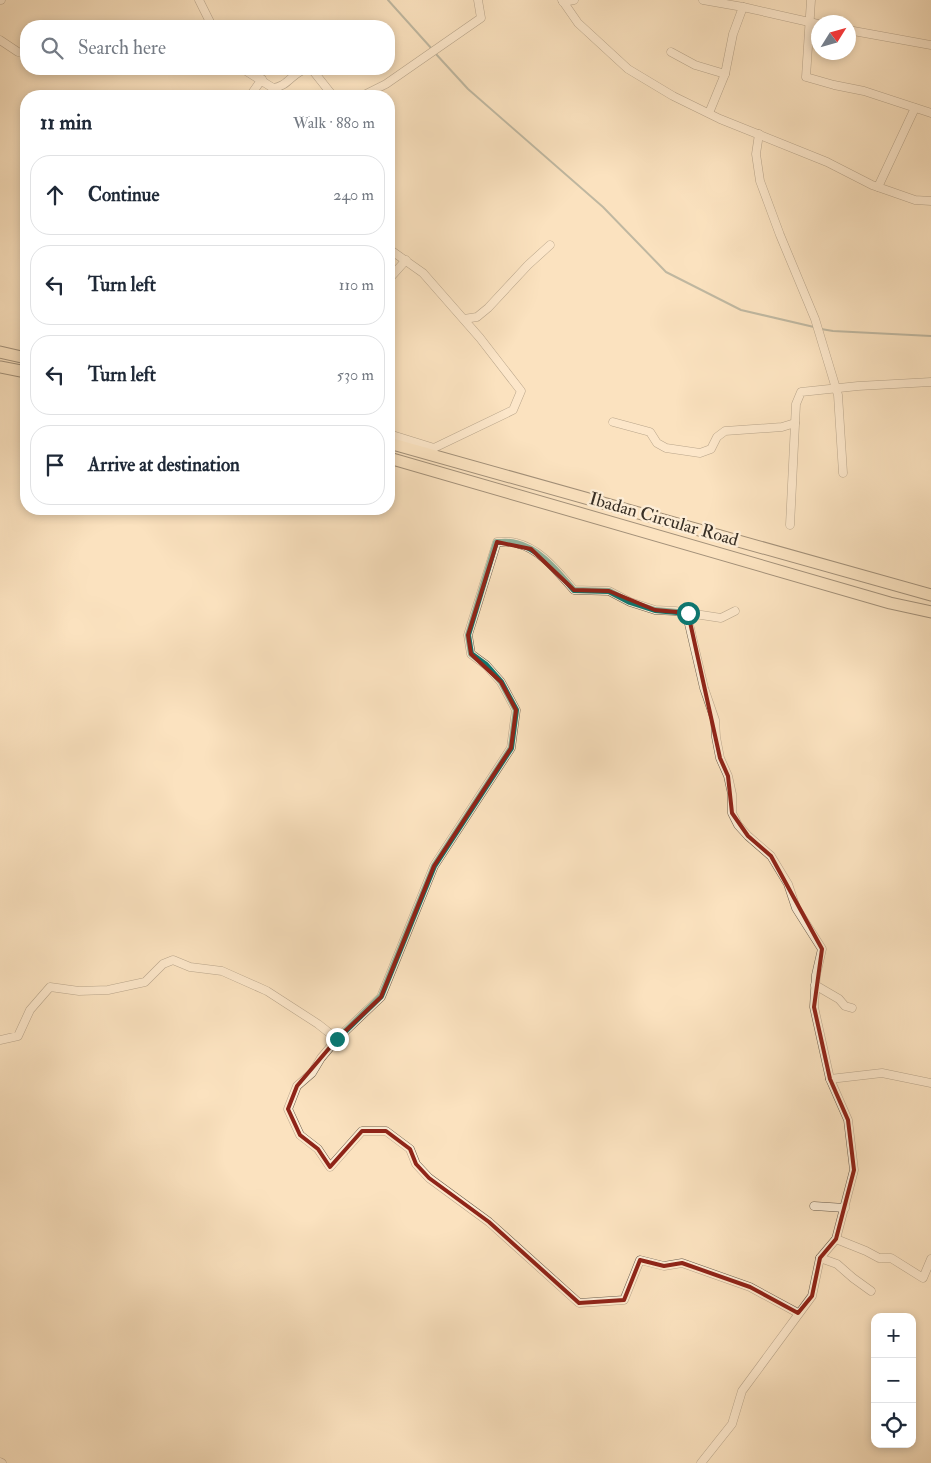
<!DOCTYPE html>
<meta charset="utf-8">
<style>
:root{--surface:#fff;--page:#f6f6f7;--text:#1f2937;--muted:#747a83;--line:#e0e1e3}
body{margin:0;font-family:"IM FELL Double Pica",serif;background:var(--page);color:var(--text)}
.controls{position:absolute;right:15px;bottom:15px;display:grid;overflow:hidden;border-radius:10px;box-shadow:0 2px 8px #0003}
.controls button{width:45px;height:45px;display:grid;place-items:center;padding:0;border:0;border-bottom:1px solid var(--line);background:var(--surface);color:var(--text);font:25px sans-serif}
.compass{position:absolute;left:811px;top:15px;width:45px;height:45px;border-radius:50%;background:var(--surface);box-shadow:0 2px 8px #0003;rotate:53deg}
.stop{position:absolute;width:15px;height:15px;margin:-11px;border:4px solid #0f766e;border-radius:50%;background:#fff}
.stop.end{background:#0f766e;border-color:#fff;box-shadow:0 1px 5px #0008}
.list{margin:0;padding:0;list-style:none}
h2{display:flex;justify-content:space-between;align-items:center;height:65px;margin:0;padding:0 20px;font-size:21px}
h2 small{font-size:16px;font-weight:400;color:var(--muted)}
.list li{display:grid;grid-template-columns:32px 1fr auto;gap:15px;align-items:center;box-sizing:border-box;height:80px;margin:0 10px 10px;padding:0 10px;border:1px solid var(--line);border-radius:20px}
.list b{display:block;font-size:19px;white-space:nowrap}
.list em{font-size:16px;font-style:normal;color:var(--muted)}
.icon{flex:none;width:28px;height:28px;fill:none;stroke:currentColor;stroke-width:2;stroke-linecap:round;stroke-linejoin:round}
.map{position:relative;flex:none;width:931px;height:1463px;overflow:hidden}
.search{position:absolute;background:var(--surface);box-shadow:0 2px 8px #0003;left:20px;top:20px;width:375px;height:55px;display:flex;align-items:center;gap:12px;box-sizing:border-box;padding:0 18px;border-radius:20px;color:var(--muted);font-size:19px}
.panel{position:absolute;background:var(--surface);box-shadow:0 2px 8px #0003;left:20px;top:90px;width:375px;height:425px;border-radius:20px}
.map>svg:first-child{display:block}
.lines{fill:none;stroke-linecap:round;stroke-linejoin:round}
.stream{stroke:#76847b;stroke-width:2}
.minor-casing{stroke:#695c4c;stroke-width:9}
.highway-casing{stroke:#382f25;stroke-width:13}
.minor{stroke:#fcecd5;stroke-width:8}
.highway{stroke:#fbe2bf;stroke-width:11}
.route{stroke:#0f766e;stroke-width:6}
.marked{fill:none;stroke:#8f2418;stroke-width:4;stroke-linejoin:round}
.labels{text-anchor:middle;stroke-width:5;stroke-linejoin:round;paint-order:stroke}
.street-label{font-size:18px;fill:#382f25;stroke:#fcecd5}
</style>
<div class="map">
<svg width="931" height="1463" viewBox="0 0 931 1463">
<rect width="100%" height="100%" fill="#fbe2bf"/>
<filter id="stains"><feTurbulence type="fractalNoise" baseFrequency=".004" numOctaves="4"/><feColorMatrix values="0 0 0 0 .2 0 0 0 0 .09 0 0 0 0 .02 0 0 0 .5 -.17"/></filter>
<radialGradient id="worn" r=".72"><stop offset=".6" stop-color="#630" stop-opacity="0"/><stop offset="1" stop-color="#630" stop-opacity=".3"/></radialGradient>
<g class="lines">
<g class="stream">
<polyline points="388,0 432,49"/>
<polyline points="435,53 468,89 603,207 666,272 741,310 814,327"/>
<polyline points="821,329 833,331 931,336"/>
</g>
<defs>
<g id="minor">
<polyline points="0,0 1,0"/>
<polyline points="199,0 212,26"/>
<polyline points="562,0 578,23 628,69 673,96 720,119 827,162 872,185 915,200 931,201"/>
<polyline points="703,0 743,7 818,24"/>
<polyline points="811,0 806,77 834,85 864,91 931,113"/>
<polyline points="563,2 574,0"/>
<polyline points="848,30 931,45"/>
<polyline points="0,40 18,52 26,54"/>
<polyline points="671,52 695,65 725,74"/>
<path d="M243 69 273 88C288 87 293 71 307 69"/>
<polyline points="309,69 314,72 333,96"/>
<polyline points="250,96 262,79"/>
<polyline points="362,96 386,84 481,18 478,0"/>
<polyline points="709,113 725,74 733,34 743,7"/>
<polyline points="759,134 756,154 760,181 780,235 815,319 838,395 843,473"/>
<polyline points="878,187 915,108"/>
<polyline points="389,249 423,273 480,338 521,391 513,410 434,448 389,434"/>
<polyline points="389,279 406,260"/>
<polyline points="464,319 477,317 488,308 528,265 550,245"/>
<polyline points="613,422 650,432 657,443 666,448 700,453 711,449 717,437 725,431 782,427 795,423"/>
<polyline points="790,525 796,404 801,392 858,386 931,382"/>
<path d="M735 611 721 618 675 611 655 610 630 602 609 591 574 590C557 571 541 549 516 543 510 541 503 542 497 542L468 635 471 654 486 665 501 682 516 710 511 748 434 866 381 997 337 1039 321 1058 312 1073 297 1086 288 1109 300 1135 318 1149 330 1167 362 1131H386L410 1149 416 1164 429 1178 489 1222 579 1303 624 1300 640 1260 664 1266 682 1263 750 1287 798 1313"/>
<polyline points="688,613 689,624 704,688 715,720 716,737 720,758 728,776 732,794 732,813 738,825 748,836 771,856 788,884 796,908 822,949 816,975 814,1007 830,1079 848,1120 854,1170 836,1239 820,1258 812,1296 742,1391 732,1424 701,1463"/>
<polyline points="815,985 839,999 845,1006 852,1008"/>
<polyline points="0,1040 18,1036 30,1010 50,987 79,991 108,990 145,982 163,964 173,960 190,967 222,971 267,991 318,1024 337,1039"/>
<polyline points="830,1079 882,1073 931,1083"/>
<polyline points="814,1206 845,1208"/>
<polyline points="836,1239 866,1251 879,1258 891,1258 923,1278 931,1259"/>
<polyline points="820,1258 837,1264 853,1278 871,1291"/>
<polyline points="0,1462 2,1463"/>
</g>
<g id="highway">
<polyline points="0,352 26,358"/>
<polyline points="0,367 26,372"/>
<polyline points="389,443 931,595"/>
<polyline points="389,458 890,603 931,612"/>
</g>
</defs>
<use href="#minor" class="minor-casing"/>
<use href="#highway" class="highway-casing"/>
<use href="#minor" class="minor"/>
<use href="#highway" class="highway"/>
</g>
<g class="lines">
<path class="route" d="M337 1039 381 996 434 866 511 748 516 710 501 682 486 665 471 654 468 635 496 542C503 542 510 541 516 543 541 549 557 571 574 590L609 591 630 602 655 610 688 613"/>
</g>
<path d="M0 0H931V1463H0ZM497 542 531 549 574 590 609 591 655 610 688 613 720 758 728 776 732 813 748 836 771 856 822 949 814 1007 830 1079 848 1120 854 1170 836 1239 820 1258 812 1296 798 1313 750 1287 682 1263 664 1266 640 1260 624 1300 579 1303 489 1222 429 1178 416 1164 410 1149 386 1131H362L330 1167 318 1149 300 1135 288 1109 297 1086 337 1039 381 997 434 866 511 748 516 710 501 682 471 654 468 635Z" fill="#fbe2bf" fill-opacity=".55" fill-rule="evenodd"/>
<path class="marked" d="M497 542 531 549 574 590 609 591 655 610 688 613 720 758 728 776 732 813 748 836 771 856 822 949 814 1007 830 1079 848 1120 854 1170 836 1239 820 1258 812 1296 798 1313 750 1287 682 1263 664 1266 640 1260 624 1300 579 1303 489 1222 429 1178 416 1164 410 1149 386 1131H362L330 1167 318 1149 300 1135 288 1109 297 1086 337 1039 381 997 434 866 511 748 516 710 501 682 471 654 468 635Z"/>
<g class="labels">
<g class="street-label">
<text transform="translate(664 519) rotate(16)" y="6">Ibadan Circular Road</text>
</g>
</g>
<rect width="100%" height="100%" filter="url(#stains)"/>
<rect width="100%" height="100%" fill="url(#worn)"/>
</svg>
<div class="controls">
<button>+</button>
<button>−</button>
<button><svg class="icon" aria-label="locate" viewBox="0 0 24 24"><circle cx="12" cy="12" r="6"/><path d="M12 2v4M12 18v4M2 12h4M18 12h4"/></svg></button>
</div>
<svg class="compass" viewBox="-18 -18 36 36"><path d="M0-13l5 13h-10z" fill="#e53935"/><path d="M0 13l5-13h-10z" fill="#747a83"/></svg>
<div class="stop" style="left:688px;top:613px"></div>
<div class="stop end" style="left:337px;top:1039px"></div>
<div class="search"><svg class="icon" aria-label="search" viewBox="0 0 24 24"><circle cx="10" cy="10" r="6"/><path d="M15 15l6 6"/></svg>Search here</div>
<section class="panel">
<h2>11 min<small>Walk · 880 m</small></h2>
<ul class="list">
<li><svg class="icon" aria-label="ahead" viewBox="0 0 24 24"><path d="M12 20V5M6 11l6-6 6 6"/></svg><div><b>Continue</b></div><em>240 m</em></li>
<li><svg class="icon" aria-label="left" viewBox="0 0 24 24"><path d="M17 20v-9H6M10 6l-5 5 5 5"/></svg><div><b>Turn left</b></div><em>110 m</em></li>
<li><svg class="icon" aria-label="left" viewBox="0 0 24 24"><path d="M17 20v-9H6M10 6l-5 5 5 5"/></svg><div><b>Turn left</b></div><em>530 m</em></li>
<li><svg class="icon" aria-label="arrive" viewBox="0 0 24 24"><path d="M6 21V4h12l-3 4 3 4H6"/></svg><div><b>Arrive at destination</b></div></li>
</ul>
</section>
</div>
